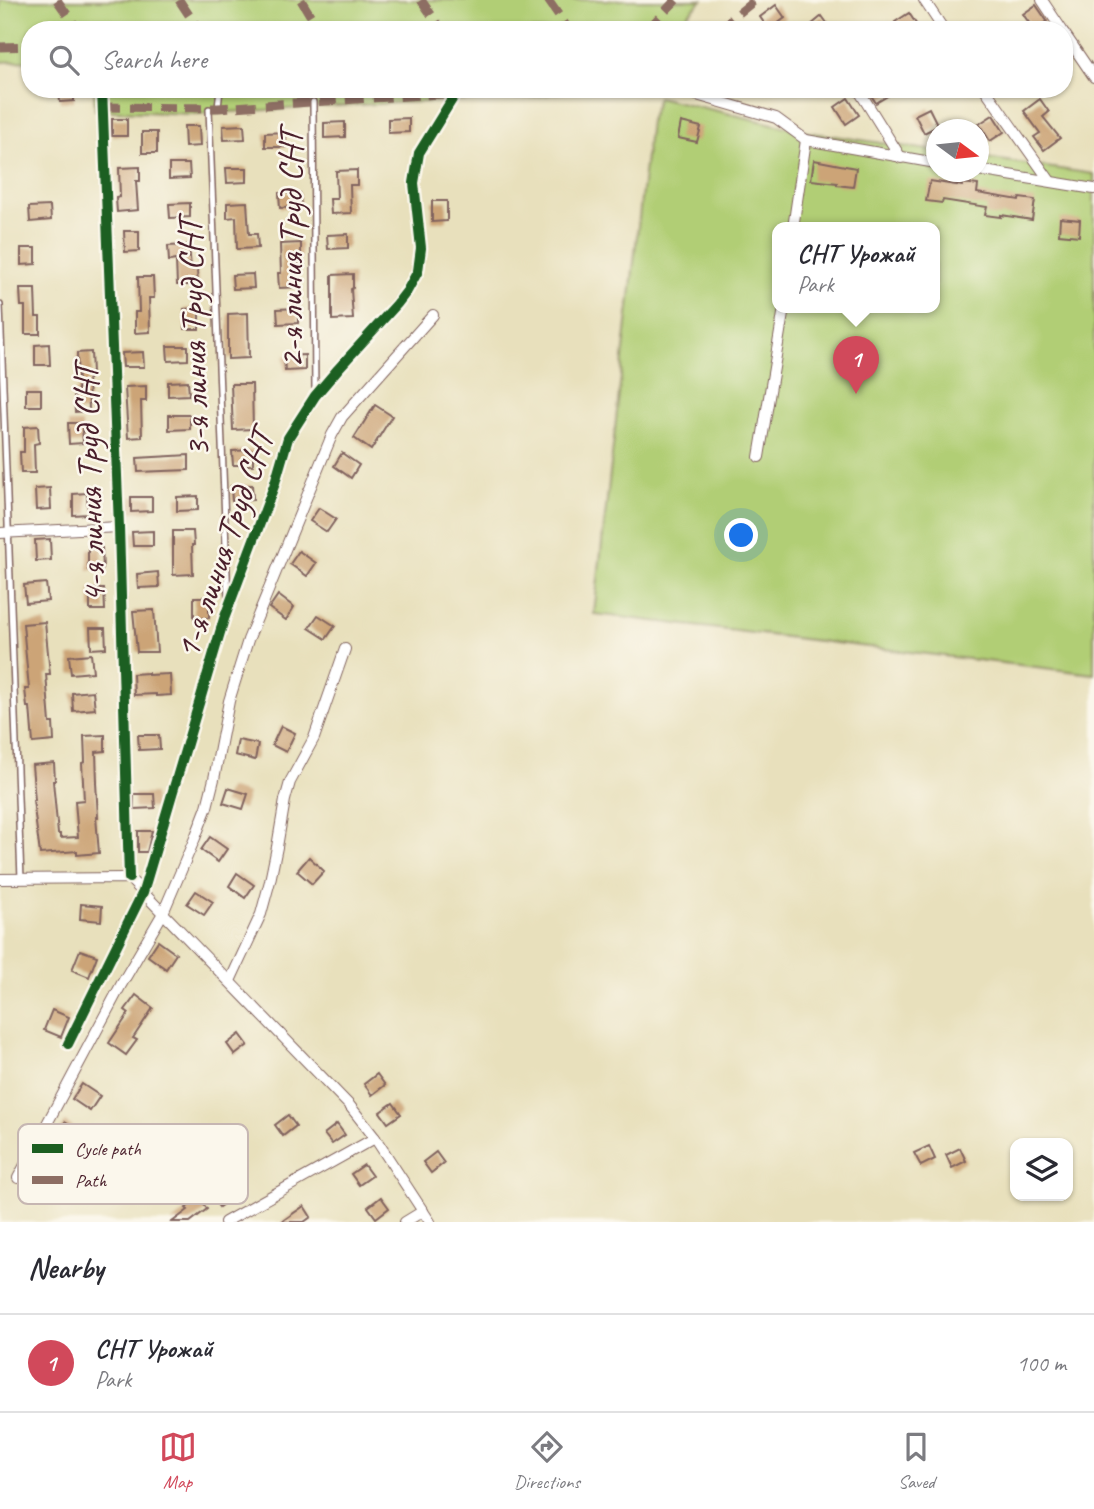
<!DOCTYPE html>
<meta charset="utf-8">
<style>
:root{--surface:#fff;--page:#f7f7f7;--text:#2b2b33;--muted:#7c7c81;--line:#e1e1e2;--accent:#d1495b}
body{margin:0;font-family:Caveat,sans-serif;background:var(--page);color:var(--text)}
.controls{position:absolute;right:21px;bottom:21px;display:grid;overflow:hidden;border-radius:14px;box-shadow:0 2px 5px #0004}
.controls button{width:63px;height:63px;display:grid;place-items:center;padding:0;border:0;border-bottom:2px solid var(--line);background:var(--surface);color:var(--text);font:35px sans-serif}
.compass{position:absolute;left:926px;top:119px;width:63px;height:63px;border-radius:50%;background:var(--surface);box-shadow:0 2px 5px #0004;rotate:105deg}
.you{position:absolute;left:742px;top:536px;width:24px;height:24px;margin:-18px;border:5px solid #fff;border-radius:50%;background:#1a73e8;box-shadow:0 0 0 10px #1a73e833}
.badge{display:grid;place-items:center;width:46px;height:46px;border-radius:50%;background:var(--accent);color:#fff;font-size:23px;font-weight:700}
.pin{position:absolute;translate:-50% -58px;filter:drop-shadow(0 2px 4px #0008)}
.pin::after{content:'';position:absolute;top:37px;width:24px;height:21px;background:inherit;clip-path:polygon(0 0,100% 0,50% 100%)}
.popup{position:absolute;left:772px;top:222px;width:168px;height:91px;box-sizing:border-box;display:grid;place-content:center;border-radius:14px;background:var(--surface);filter:drop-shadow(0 2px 5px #0005);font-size:23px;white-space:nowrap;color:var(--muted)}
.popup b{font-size:26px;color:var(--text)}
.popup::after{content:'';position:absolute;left:50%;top:100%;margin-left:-14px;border:14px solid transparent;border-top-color:var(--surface)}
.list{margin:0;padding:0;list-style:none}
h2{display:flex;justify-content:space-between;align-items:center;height:91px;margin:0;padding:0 28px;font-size:30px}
h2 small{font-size:23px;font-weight:400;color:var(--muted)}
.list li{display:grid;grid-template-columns:46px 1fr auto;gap:21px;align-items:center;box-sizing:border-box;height:98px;padding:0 28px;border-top:2px solid var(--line)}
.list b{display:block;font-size:26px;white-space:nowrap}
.list p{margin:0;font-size:23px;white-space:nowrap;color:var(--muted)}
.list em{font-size:23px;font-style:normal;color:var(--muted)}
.icon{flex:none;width:38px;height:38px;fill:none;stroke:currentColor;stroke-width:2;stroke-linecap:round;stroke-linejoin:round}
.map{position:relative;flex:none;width:1094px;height:1222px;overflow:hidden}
.search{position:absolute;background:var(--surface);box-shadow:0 2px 5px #0004;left:21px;right:21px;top:21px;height:77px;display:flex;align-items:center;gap:18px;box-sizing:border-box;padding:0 24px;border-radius:28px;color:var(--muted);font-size:26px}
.sheet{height:189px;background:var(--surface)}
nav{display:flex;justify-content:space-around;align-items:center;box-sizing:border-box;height:98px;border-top:2px solid var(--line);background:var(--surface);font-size:19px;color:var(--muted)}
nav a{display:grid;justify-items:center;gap:4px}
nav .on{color:var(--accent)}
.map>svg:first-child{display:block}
.green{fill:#b1ce75;stroke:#7e7650;stroke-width:2;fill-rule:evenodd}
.building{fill:#cca477}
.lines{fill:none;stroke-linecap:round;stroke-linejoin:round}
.lane-casing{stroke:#81635e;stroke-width:8}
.street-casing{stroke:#81635e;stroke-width:12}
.lane{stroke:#fff;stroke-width:5}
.street{stroke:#fff;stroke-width:10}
.quiet{stroke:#8d6e63;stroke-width:9;stroke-dasharray:18 9;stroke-linecap:butt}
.cycleway-casing{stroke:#fbf7ec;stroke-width:15}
.cycleway{stroke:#1b5e20;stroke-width:10}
.labels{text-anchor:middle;stroke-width:5;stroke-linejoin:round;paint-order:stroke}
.street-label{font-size:35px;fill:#4a1f2b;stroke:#fbf7ec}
.key{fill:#fbf7ec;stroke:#c6b6b2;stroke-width:2}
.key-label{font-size:19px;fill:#4a1f2b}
</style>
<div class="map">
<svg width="1094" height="1222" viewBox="0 0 1094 1222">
<rect width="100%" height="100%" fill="#fbf7ec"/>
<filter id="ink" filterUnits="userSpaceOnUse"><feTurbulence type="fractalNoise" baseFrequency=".0143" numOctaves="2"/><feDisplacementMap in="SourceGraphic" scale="14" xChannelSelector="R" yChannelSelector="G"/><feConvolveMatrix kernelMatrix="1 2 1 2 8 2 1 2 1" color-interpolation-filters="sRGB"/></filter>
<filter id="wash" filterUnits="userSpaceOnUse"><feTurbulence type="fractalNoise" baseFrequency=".00686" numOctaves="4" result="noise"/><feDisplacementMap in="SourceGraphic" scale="28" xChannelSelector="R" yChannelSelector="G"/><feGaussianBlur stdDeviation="1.57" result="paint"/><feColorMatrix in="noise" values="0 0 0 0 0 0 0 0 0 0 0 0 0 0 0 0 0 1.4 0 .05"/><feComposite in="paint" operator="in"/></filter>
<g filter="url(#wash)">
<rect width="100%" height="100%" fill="#e8e0bc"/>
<g class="green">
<polygon points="0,0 702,0 673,30 30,30 30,61 0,62"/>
<polygon points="94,89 580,89 528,98 395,103 192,114 95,110"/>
<path d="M658 97 807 132 936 151V172H978L979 157 1094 174V674L594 614 650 121ZM777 228H935V308H777Z"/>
</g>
<g id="blocks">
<g class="building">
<polygon points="776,5 785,18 769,30 760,17"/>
<polygon points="1036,5 1047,21 1034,30 1023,14"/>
<polygon points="909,13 920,30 900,30 895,22"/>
<polygon points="822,16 832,30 805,30"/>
<polygon points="59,89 74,89 74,101 60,102"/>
<polygon points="867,89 899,89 876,103"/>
<polygon points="848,98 859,115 846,124 835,107"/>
<polygon points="1040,99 1049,112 1043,117 1060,138 1044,150 1034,137 1040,133 1024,111"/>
<polygon points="929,108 938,126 924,133 915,115"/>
<polygon points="993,115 1004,132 990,141 979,124"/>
<polygon points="409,118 409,132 388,133 388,119"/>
<rect x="112" y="119" width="15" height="17"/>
<polygon points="345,122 345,137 324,138 324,123"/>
<polygon points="681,122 701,127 697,142 678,138"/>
<polygon points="244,125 245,139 224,140 223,126"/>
<polygon points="184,126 199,126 200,146 185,147"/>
<rect x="142" y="132" width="15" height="21"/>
<polygon points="286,132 286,147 265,147 265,133"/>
<polygon points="814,160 856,168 853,187 837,185 837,183 811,180"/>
<polygon points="169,164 189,164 190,178 169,179"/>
<polygon points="140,167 140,181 136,181 138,210 117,212 116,198 120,197 119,168"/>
<polygon points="226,168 247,168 247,182 227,183"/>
<polygon points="357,170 357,185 350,185 351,213 331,214 330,199 337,199 336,171"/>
<polygon points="930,181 962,186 963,183 978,185 977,193 1019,200 1020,198 1035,200 1032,220 1001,215 1001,217 985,215 987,207 943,200 942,203 926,201"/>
<polygon points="279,193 300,193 301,207 280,208"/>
<polygon points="432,201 447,201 447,221 432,222"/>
<polygon points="247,202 249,234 257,234 258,248 237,249 236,217 227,218 227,203"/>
<polygon points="190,203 190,217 170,218 169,204"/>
<polygon points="50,206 51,220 30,222 29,207"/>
<polygon points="1060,218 1080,220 1079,236 1059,234"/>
<polygon points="124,231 139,231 139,251 125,252"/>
<polygon points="348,234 348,248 328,249 327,235"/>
<polygon points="301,243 301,257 298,258 299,287 279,288 278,273 281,273 280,244"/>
<polygon points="189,245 191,270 197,270 198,285 177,285 176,260 169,261 168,246"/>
<polygon points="21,248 36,248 36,264 21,265"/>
<polygon points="253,274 254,288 233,289 232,275"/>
<polygon points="353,274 353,288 351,289 353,319 332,320 332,275"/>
<polygon points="138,277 153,277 154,298 149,298 150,332 135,333 135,312 139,312"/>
<polygon points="20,289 35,289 36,317 40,317 40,334 25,334 25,306 21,306"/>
<polygon points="199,308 199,329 185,329 184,309"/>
<polygon points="298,308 298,323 278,324 277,309"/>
<polygon points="248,313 249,358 228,359 228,314"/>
<polygon points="49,344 50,365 35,365 35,345"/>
<polygon points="167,346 188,346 188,360 168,361"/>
<polygon points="91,352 92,373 88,373 89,411 75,412 74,391 78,391 77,353"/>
<polygon points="143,352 144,367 123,367 122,353"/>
<polygon points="305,355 305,370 285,371 284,356"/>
<polygon points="188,381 189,395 168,396 168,382"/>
<polygon points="231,384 252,384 253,429 233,430"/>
<polygon points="146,386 146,401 141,401 142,437 128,438 125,387"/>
<rect x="26" y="389" width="15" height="17"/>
<polygon points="375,405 392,416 371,450 354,438"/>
<polygon points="169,415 190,415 190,429 169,430"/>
<polygon points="68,423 82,423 83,443 69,444"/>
<polygon points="38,426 39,443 34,444 35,473 21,473 20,452 24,452 24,427"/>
<polygon points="253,450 253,465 233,465 232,451"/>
<polygon points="342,453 359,465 351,478 334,466"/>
<polygon points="189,455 189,470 138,472 137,458"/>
<polygon points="252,485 253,500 232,501 231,486"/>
<polygon points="50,488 51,509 36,510 35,489"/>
<polygon points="87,493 88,514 73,515 73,494"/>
<polygon points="198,496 198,510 177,511 177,497"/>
<polygon points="131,497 152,497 152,511 131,512"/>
<polygon points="319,508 336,519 327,532 310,521"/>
<polygon points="153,531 153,546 133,546 132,532"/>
<polygon points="173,531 193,531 194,545 192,545 193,574 173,575"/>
<polygon points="50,539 51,560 36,561 35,540"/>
<polygon points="102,548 103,569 88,570 88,549"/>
<polygon points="299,551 316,563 307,576 290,564"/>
<polygon points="158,572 159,587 138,588 137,574"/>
<polygon points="46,583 48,601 26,603 24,585"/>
<polygon points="90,589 104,589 105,610 90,610"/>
<polygon points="278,595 294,607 286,620 269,608"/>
<rect x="194" y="597" width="15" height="21"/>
<polygon points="154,610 157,652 137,652 133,611"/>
<polygon points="318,615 335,626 326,639 309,628"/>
<polygon points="45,622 50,674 46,674 50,723 53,723 54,741 33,743 30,707 27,707 25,689 29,689 23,624"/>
<polygon points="90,628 105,628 106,648 91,649"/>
<polygon points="91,654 93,672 71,674 69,656"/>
<polygon points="148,673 148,675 170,674 171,695 156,696 156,694 134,695 133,674"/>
<polygon points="93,691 95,709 73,711 72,693"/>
<polygon points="281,726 295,733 286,752 272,745"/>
<polygon points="105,735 105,751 96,752 97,783 96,783 98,817 96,817 99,853 77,855 77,851 40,854 33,800 35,800 32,765 54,763 55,781 53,781 58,834 60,834 60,838 78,837 75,801 84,800 82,763 85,762 84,736"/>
<polygon points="138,735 159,735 160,749 139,750"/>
<polygon points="238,740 258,744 255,760 235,755"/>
<polygon points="228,788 248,794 243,809 223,803"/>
<polygon points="134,794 154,794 155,808 134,809"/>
<polygon points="138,831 152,831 147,852 138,852"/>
<polygon points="210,837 227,849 218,862 201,850"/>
<polygon points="309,857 324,871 312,884 297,871"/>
<polygon points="237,873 254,885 245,898 229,886"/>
<polygon points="196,891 213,902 204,915 187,904"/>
<polygon points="81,904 102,906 101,921 80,919"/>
<polygon points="158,941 176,954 166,969 148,956"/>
<polygon points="80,950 97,956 89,977 72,970"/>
<polygon points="136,995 153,1008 133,1038 137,1040 126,1055 109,1043 129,1013 125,1010"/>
<polygon points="52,1010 69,1017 61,1037 44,1030"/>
<polygon points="240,1034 248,1045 235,1055 227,1044"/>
<polygon points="377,1074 385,1085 372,1095 364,1084"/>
<polygon points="82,1084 100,1096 90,1111 72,1099"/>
<polygon points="393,1103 401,1114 388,1123 380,1112"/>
<polygon points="288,1115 296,1126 283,1136 275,1125"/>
<polygon points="65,1122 83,1134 72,1149 55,1137"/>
<polygon points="337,1124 345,1135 332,1144 324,1134"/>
<polygon points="929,1146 935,1159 921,1166 914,1153"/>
<polygon points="960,1148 966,1161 952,1168 946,1155"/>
<polygon points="436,1152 444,1163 431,1173 423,1162"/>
<polygon points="364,1165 372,1176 359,1185 351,1174"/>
<polygon points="41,1168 59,1180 49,1195 31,1183"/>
<polygon points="224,1186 232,1197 219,1207 211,1196"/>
<polygon points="381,1197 389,1208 376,1218 368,1207"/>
<polygon points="199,1198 207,1209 190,1222 172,1222 188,1210 186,1208"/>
<polygon points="304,1206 311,1217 304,1222 281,1222"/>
</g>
</g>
</g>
<g filter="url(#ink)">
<use href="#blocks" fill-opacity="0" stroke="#81635e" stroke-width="2"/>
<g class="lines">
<defs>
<g id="lane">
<polyline points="313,102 315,393"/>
<polyline points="218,108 220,89"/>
<polyline points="209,109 228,599"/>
<polyline points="0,305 21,879"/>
</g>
<g id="street">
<polyline points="924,0 944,30"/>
<polyline points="1042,0 1062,30"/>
<polyline points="1064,33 1094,77"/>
<polyline points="102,89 119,527 129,878"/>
<polyline points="676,89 776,118 806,140 936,163"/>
<polyline points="858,89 901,158"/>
<polyline points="985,89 1050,181"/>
<polyline points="978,170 1094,189"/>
<polyline points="793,228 806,140"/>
<polyline points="759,457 784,308"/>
<polyline points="0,533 119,527"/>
<polyline points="0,879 129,878 350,1106 375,1138 430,1222"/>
<polyline points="230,981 261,914 270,881 277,847 285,800 290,782 314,738 345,649"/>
<polyline points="68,1044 143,892 224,619 274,486 288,438 315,396 338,369 397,304 407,291 418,271 421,248 414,183 419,153 456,93"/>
<polyline points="18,1178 121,985 163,913 195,838 207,807 214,779 229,701 248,640 332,435 342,417 433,315"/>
<polyline points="225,1222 375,1138"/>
<polyline points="405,1222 423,1211"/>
</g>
</defs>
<use href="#lane" class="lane-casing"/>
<use href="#street" class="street-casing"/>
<use href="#lane" class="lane"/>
<use href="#street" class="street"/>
<g class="quiet">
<polyline points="57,0 78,30"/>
<polyline points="179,0 199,30"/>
<polyline points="301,0 319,30"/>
<polyline points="421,0 442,30"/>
<polyline points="548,0 569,30"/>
<polyline points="647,30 676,0"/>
<polyline points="718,30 755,0"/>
<polyline points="0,47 30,46"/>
<polyline points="103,107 218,108 356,99 526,89"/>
</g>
<defs>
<g id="cycleway">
<polyline points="102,89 119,527 129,878"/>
<polyline points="68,1044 143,892 224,619 274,486 288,438 315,396 338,369 397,304 407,291 418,271 421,248 414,183 419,153 456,93"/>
</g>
</defs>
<use href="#cycleway" class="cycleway-casing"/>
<use href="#cycleway" class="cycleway"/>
</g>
</g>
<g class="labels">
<g class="street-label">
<text transform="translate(290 249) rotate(-90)" y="12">2-я линия Труд СНТ</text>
<text transform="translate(193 338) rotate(-92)" y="12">3-я линия Труд СНТ</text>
<text transform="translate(89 484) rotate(-92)" y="12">4-я линия Труд СНТ</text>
<text transform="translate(224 544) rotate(-71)" y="12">1-я линия Труд СНТ</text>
</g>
</g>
<rect x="18" y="1124" width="230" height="80" rx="10" class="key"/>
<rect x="32" y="1144" width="31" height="9" fill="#1b5e20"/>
<rect x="32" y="1176" width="31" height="8" fill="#8d6e63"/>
<g class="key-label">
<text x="75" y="1155">Cycle path</text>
<text x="75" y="1187">Path</text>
</g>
</svg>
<div class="controls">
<button><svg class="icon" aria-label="layers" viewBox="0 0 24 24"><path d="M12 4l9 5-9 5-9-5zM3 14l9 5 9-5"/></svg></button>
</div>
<svg class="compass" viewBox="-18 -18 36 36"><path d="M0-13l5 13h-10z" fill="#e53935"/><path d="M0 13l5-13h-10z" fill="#7c7c81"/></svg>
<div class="you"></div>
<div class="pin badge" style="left:856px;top:394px">1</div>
<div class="popup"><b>СНТ Урожай</b>Park</div>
<div class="search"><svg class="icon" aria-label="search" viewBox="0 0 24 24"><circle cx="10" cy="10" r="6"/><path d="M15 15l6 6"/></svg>Search here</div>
</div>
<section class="sheet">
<h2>Nearby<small></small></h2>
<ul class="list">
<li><span class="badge">1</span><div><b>СНТ Урожай</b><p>Park</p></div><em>100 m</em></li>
</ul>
</section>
<nav>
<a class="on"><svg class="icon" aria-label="map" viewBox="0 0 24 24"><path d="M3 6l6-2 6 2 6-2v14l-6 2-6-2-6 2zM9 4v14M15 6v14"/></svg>Map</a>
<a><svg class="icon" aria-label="directions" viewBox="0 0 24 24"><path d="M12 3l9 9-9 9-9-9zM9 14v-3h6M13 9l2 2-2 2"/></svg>Directions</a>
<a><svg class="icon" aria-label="saved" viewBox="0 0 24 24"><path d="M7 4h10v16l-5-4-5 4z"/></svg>Saved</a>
</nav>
